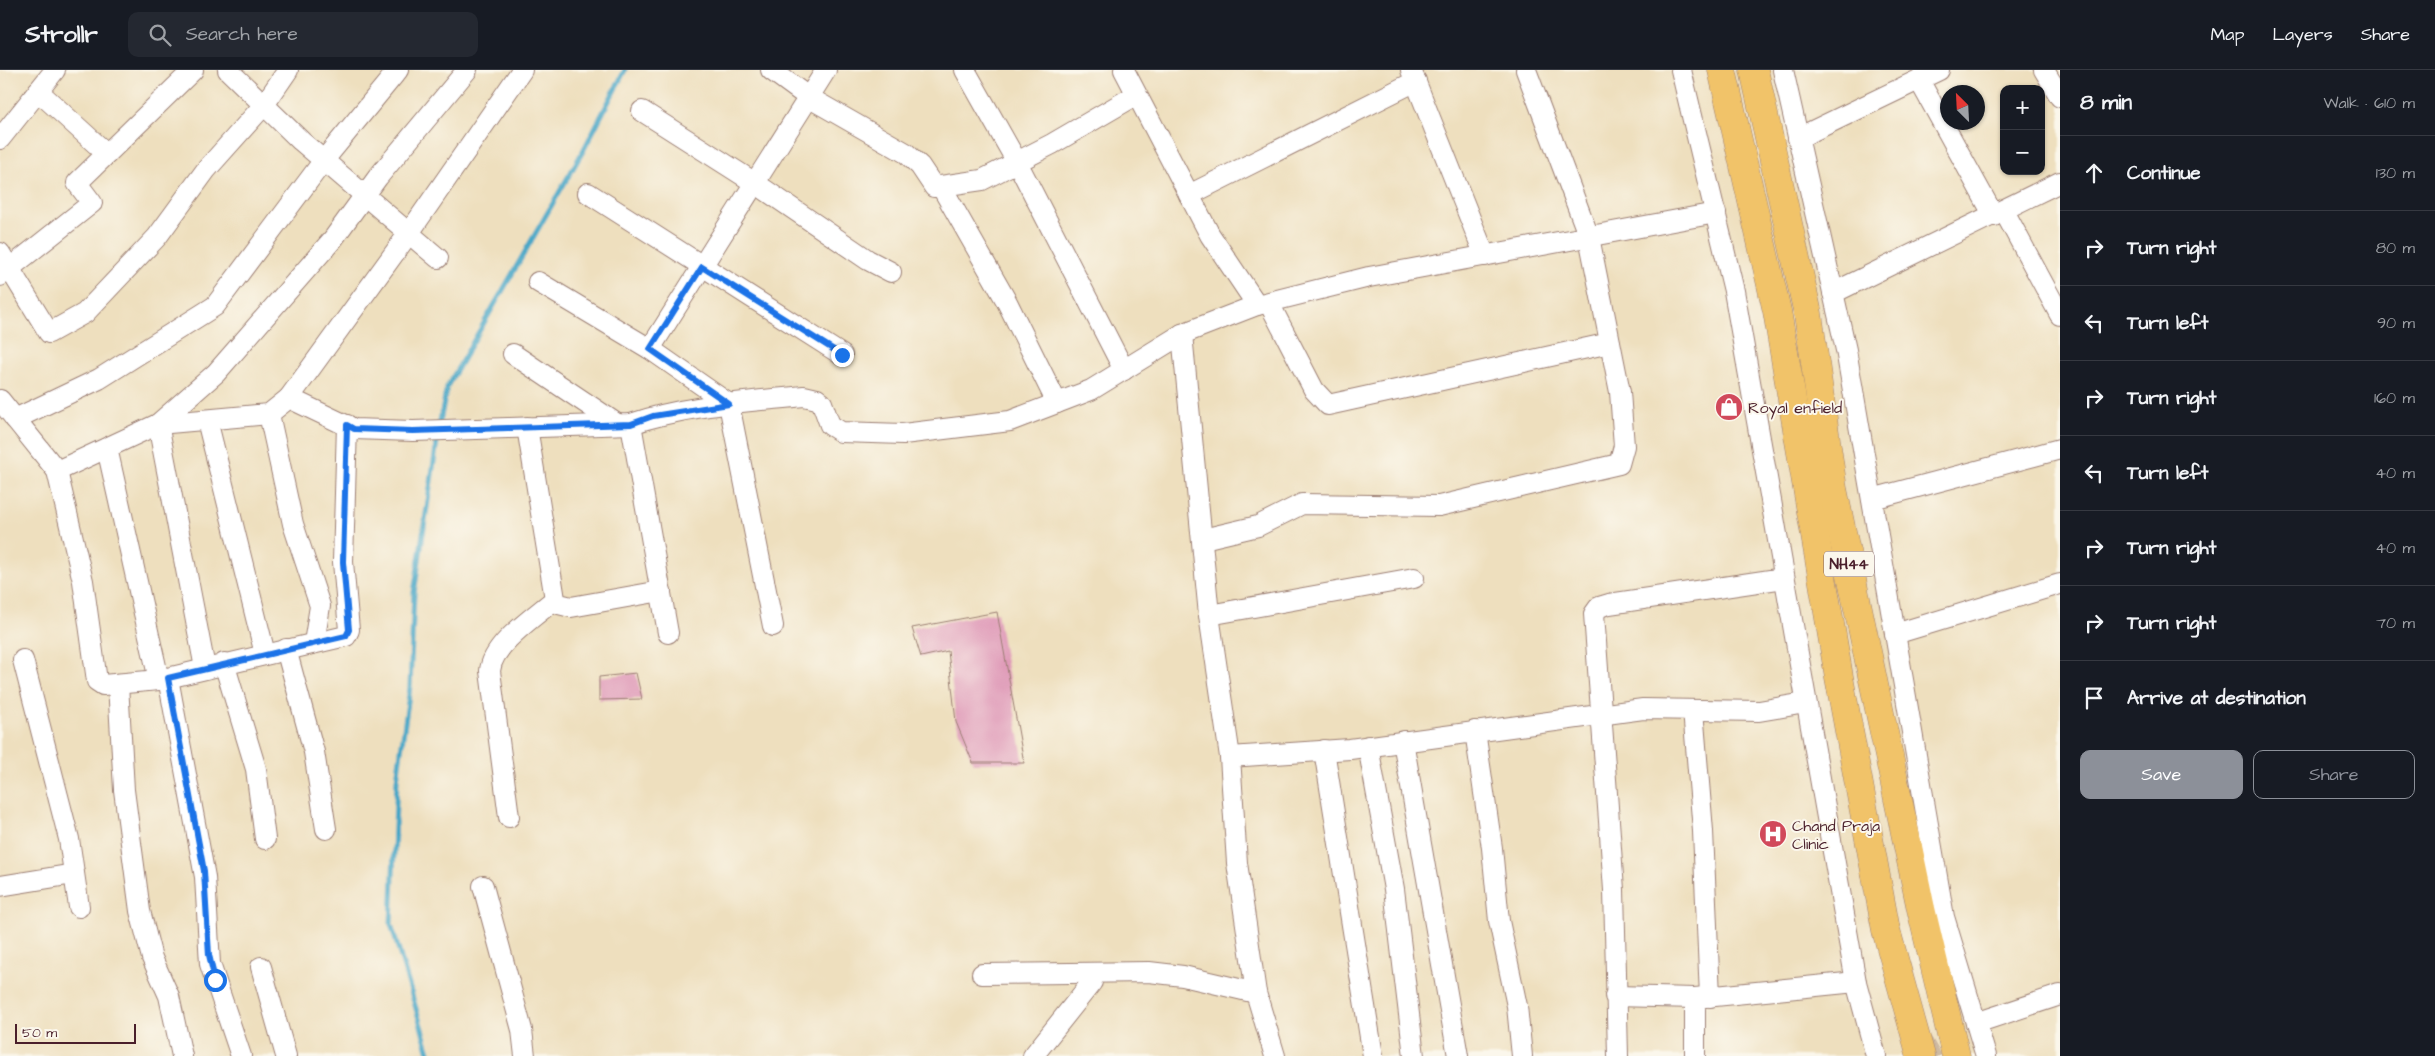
<!DOCTYPE html>
<meta charset="utf-8">
<style>
:root{--surface:#171b24;--page:#242831;--text:#f1f3f6;--muted:#9ea1a6;--line:#363941;--accent:#8c9099}
body{margin:0;font-family:"Architects Daughter",sans-serif;background:var(--page);color:var(--text)}
.controls{position:absolute;right:15px;top:15px;display:grid;overflow:hidden;border-radius:10px;box-shadow:0 1px 4px #0004}
.controls button{width:45px;height:45px;display:grid;place-items:center;padding:0;border:0;border-bottom:1px solid var(--line);background:var(--surface);color:var(--text);font:25px sans-serif}
.compass{position:absolute;left:1940px;top:15px;width:45px;height:45px;border-radius:50%;background:var(--surface);box-shadow:0 1px 4px #0004;rotate:336deg}
.scale{position:absolute;left:15px;bottom:12px;width:121px;box-sizing:border-box;padding-left:5px;border:2px solid #4a1f2b;border-top:0;font-size:14px;line-height:18px;white-space:nowrap;color:#4a1f2b;-webkit-text-stroke:4px #fbf7ec;paint-order:stroke}
.stop{position:absolute;width:15px;height:15px;margin:-11px;border:4px solid #1a73e8;border-radius:50%;background:#fff}
.stop.end{background:#1a73e8;border-color:#fff;box-shadow:0 1px 5px #0008}
.list{margin:0;padding:0;list-style:none}
h2{display:flex;justify-content:space-between;align-items:center;height:65px;margin:0;padding:0 20px;font-size:21px}
h2 small{font-size:16px;font-weight:400;color:var(--muted)}
.list li{display:grid;grid-template-columns:32px 1fr auto;gap:15px;align-items:center;box-sizing:border-box;height:75px;padding:0 20px;border-top:1px solid var(--line)}
.list b{display:block;font-size:19px;white-space:nowrap}
.list em{font-size:16px;font-style:normal;color:var(--muted)}
.actions{display:flex;gap:10px;padding:15px 20px}
.actions a{flex:1;padding:11px 0;border:1px solid var(--accent);border-radius:10px;text-align:center;font-size:18px;color:var(--accent)}
.actions .main{background:var(--accent);color:#fff}
.icon{flex:none;width:28px;height:28px;fill:none;stroke:currentColor;stroke-width:2;stroke-linecap:round;stroke-linejoin:round}
.map{position:relative;flex:none;width:2060px;height:986px;overflow:hidden}
header{display:flex;align-items:center;gap:30px;box-sizing:border-box;height:70px;padding:0 25px;background:var(--surface);border-bottom:1px solid var(--line)}
header strong{font-size:24px}
nav{display:flex;gap:28px;margin-inline-start:auto;font-size:18px}
.search{width:350px;height:45px;background:var(--page);display:flex;align-items:center;gap:12px;box-sizing:border-box;padding:0 18px;border-radius:10px;color:var(--muted);font-size:19px}
main{display:flex}
aside{flex:1;background:var(--surface)}
.map>svg:first-child{display:block}
.lines{fill:none;stroke-linecap:round;stroke-linejoin:round}
.stream{stroke:#47a6c6;stroke-width:5}
.building{fill:#df99b7}
.minor-tunnel{stroke:#cdb9a1;stroke-width:20;stroke-dasharray:20 10;stroke-linecap:butt}
.minor-casing{stroke:#9c7f74;stroke-width:22}
.highway-casing{stroke:#9c7f74;stroke-width:29}
.minor{stroke:#fff;stroke-width:20}
.highway{stroke:#f1c369;stroke-width:28}
.route{stroke:#1a73e8;stroke-width:6}
.labels{text-anchor:middle;stroke-width:4;stroke-linejoin:round;paint-order:stroke}
.shield{fill:#fbf7ec;stroke:#7f6065;stroke-width:1}
.shield-label{font-size:15px;font-weight:bold;fill:#4a1f2b}
.poi-label{font-size:16px;fill:#4a1f2b;stroke:#fbf7ec;text-anchor:start}
</style>
<header>
<strong>Strollr</strong>
<div class="search"><svg class="icon" aria-label="search" viewBox="0 0 24 24"><circle cx="10" cy="10" r="6"/><path d="M15 15l6 6"/></svg>Search here</div>
<nav><a>Map</a><a>Layers</a><a>Share</a></nav>
</header>
<main>
<div class="map">
<svg width="2060" height="986" viewBox="0 0 2060 986">
<rect width="100%" height="100%" fill="#fbf7ec"/>
<filter id="ink" filterUnits="userSpaceOnUse"><feTurbulence type="fractalNoise" baseFrequency=".02" numOctaves="2"/><feDisplacementMap in="SourceGraphic" scale="10" xChannelSelector="R" yChannelSelector="G"/><feConvolveMatrix kernelMatrix="1 2 1 2 8 2 1 2 1" color-interpolation-filters="sRGB"/></filter>
<filter id="wash" filterUnits="userSpaceOnUse"><feTurbulence type="fractalNoise" baseFrequency=".0096" numOctaves="4" result="noise"/><feDisplacementMap in="SourceGraphic" scale="20" xChannelSelector="R" yChannelSelector="G"/><feGaussianBlur stdDeviation="1.12" result="paint"/><feColorMatrix in="noise" values="0 0 0 0 0 0 0 0 0 0 0 0 0 0 0 0 0 1.4 0 .05"/><feComposite in="paint" operator="in"/></filter>
<g filter="url(#wash)">
<rect width="100%" height="100%" fill="#eedfbe"/>
<g class="lines">
<g class="stream">
<polyline points="439,356 447,317 583,81 625,0"/>
<polyline points="430,986 391,854 397,710 410,617 414,523 438,365"/>
</g>
</g>
<g id="blocks">
<g class="building">
<polygon points="997,542 1024,693 973,693 956,652 948,581 921,587 912,558"/>
<polygon points="636,603 642,629 599,630 599,607"/>
</g>
</g>
</g>
<g filter="url(#ink)">
<use href="#blocks" fill-opacity="0" stroke="#9c7f74" stroke-width="1"/>
<g class="lines">
<polyline class="minor-tunnel" points="1919,986 1976,953"/>
<defs>
<g id="minor">
<polyline points="228,0 301,71 438,188"/>
<polyline points="771,0 808,27 906,83 920,96 934,117 982,110 1052,74 1136,25"/>
<polyline points="965,0 1017,92 1124,300"/>
<polyline points="1124,0 1210,165 1257,235"/>
<polyline points="1411,0 1485,186"/>
<polyline points="1681,0 1734,221 1856,912 1876,986"/>
<polyline points="1783,0 1846,280 1944,847 1986,986"/>
<polyline points="2044,0 2060,27"/>
<polyline points="1919,10 1994,146"/>
<polyline points="38,21 107,84"/>
<polyline points="642,41 755,113 868,190 891,202"/>
<polyline points="1798,68 1939,0"/>
<polyline points="0,69 55,0"/>
<polyline points="941,116 1007,232 1057,333"/>
<polyline points="588,123 842,285"/>
<polyline points="1189,125 1416,11"/>
<polyline points="2004,141 2060,245"/>
<polyline points="0,183 49,263 85,243 157,167 206,100 264,35 288,0"/>
<polyline points="0,206 92,133 77,113 193,0"/>
<polyline points="538,212 650,279 729,334 773,556"/>
<polyline points="1833,223 2060,112"/>
<polyline points="1269,233 1314,320 1328,335 1610,273"/>
<polyline points="1182,264 1209,545 1230,687"/>
<polyline points="650,279 826,0"/>
<polyline points="513,284 617,354"/>
<polyline points="289,328 409,163 522,0"/>
<path d="M0 330 57 401 158 354 269 344 289 328 354 359 413 361 631 354C686 335 746 332 804 326L817 329 822 333 830 355 841 362 903 364 1010 351 1091 320 1182 264 1257 235 1369 207 1716 143"/>
<polyline points="269,344 293,454 320,536 314,573"/>
<polyline points="15,349 99,309 215,236 324,90 398,0"/>
<polyline points="207,350 265,584"/>
<polyline points="631,354 668,563"/>
<polyline points="527,357 555,529 559,534 571,537 661,521"/>
<polyline points="107,378 159,610 346,566 349,560 343,492 347,355"/>
<polyline points="57,401 83,511 97,611 103,615 159,610"/>
<polyline points="1872,429 2060,379"/>
<polyline points="1203,469 1258,456 1302,434 1439,436 1619,394 1624,376 1620,322 1589,167 1526,0"/>
<polyline points="1209,545 1414,508"/>
<polyline points="1895,564 2060,514"/>
<polyline points="286,579 314,682 326,759"/>
<polyline points="23,590 69,769 79,837"/>
<polyline points="224,593 256,699 265,769"/>
<polyline points="205,598 158,354 216,303 333,169 378,107 467,0"/>
<polyline points="168,608 205,807 210,894 241,986"/>
<polyline points="118,614 124,720 140,841 152,888 169,926 182,986"/>
<polyline points="1693,640 1703,761 1710,927"/>
<polyline points="1475,661 1492,778 1499,851 1517,936 1522,986"/>
<polyline points="1403,671 1458,986"/>
<polyline points="1368,676 1394,819 1414,986"/>
<polyline points="1324,680 1373,986"/>
<path d="M509 747 490 601C492 574 536 546 555 529"/>
<polyline points="0,816 74,804"/>
<polyline points="483,816 522,960 525,986"/>
<polyline points="261,897 286,986"/>
<polyline points="982,904 1149,902 1183,906 1256,923"/>
<polyline points="1615,926 1695,928"/>
<polyline points="1976,953 2060,925"/>
<polyline points="1033,986 1092,912"/>
<polyline points="1275,986 1256,923 1237,793 1230,687 1350,679 1643,639 1759,641 1805,633"/>
<polyline points="1618,986 1614,820 1594,544 1599,537 1609,534 1784,508"/>
<polyline points="1695,986 1695,928 1856,912"/>
</g>
<g id="highway">
<polyline points="1722,0 1777,241 1839,607 1886,860 1921,986"/>
<polyline points="1754,0 1808,244 1833,419 1921,839 1956,986"/>
</g>
</defs>
<use href="#minor" class="minor-casing"/>
<use href="#highway" class="highway-casing"/>
<use href="#minor" class="minor"/>
<use href="#highway" class="highway"/>
</g>
</g>
<g class="lines" filter="url(#ink)">
<polyline class="route" points="215,910 209,885 204,801 168,608 346,566 349,560 343,492 347,355 354,359 413,361 631,354 653,346 729,334 650,279 702,197 842,285"/>
</g>
<defs>
<symbol id="shop-disc" viewBox="-11 -11 22 22"><circle r="9.5" fill="#d1495b" stroke="#fbf7ec"/><path d="M-5-2.5h2.3a2.7 3.5 0 0 1 5.4 0H5L5.5 6h-11ZM-1.5-2.5h3a1.5 2.3 0 0 0-3 0Z" fill="#fff"/></symbol>
<symbol id="hospital-disc" viewBox="-11 -11 22 22"><circle r="9.5" fill="#d1495b" stroke="#fbf7ec"/><path d="M-5-5h3v3.5h4V-5h3V5h-3V1.5h-4V5h-3Z" fill="#fff"/></symbol>
</defs>
<g fill-rule="evenodd">
<use href="#shop-disc" x="1713" y="321" width="32" height="32"/>
<use href="#hospital-disc" x="1757" y="748" width="32" height="32"/>
</g>
<g class="labels">
<rect class="shield" x="1824" y="481.5" width="50" height="25" rx="4"/>
<g class="shield-label">
<text x="1849" y="499">NH44</text>
</g>
<g class="poi-label">
<text x="1748" y="343">Royal enfield</text>
<text x="1792" y="761">Chand Praja<tspan x="1792" dy="18">Clinic</tspan></text>
</g>
</g>
</svg>
<div class="controls">
<button>+</button>
<button>−</button>
</div>
<svg class="compass" viewBox="-18 -18 36 36"><path d="M0-13l5 13h-10z" fill="#e53935"/><path d="M0 13l5-13h-10z" fill="#9ea1a6"/></svg>
<div class="scale">50 m</div>
<div class="stop" style="left:215px;top:910px"></div>
<div class="stop end" style="left:842px;top:285px"></div>
</div>
<aside>
<h2>8 min<small>Walk · 610 m</small></h2>
<ul class="list">
<li><svg class="icon" aria-label="ahead" viewBox="0 0 24 24"><path d="M12 20V5M6 11l6-6 6 6"/></svg><div><b>Continue</b></div><em>130 m</em></li>
<li><svg class="icon" aria-label="right" viewBox="0 0 24 24"><path d="M7 20v-9h11M14 6l5 5-5 5"/></svg><div><b>Turn right</b></div><em>80 m</em></li>
<li><svg class="icon" aria-label="left" viewBox="0 0 24 24"><path d="M17 20v-9H6M10 6l-5 5 5 5"/></svg><div><b>Turn left</b></div><em>90 m</em></li>
<li><svg class="icon" aria-label="right" viewBox="0 0 24 24"><path d="M7 20v-9h11M14 6l5 5-5 5"/></svg><div><b>Turn right</b></div><em>160 m</em></li>
<li><svg class="icon" aria-label="left" viewBox="0 0 24 24"><path d="M17 20v-9H6M10 6l-5 5 5 5"/></svg><div><b>Turn left</b></div><em>40 m</em></li>
<li><svg class="icon" aria-label="right" viewBox="0 0 24 24"><path d="M7 20v-9h11M14 6l5 5-5 5"/></svg><div><b>Turn right</b></div><em>40 m</em></li>
<li><svg class="icon" aria-label="right" viewBox="0 0 24 24"><path d="M7 20v-9h11M14 6l5 5-5 5"/></svg><div><b>Turn right</b></div><em>70 m</em></li>
<li><svg class="icon" aria-label="arrive" viewBox="0 0 24 24"><path d="M6 21V4h12l-3 4 3 4H6"/></svg><div><b>Arrive at destination</b></div></li>
</ul>
<div class="actions"><a class="main">Save</a><a>Share</a></div>
</aside>
</main>
